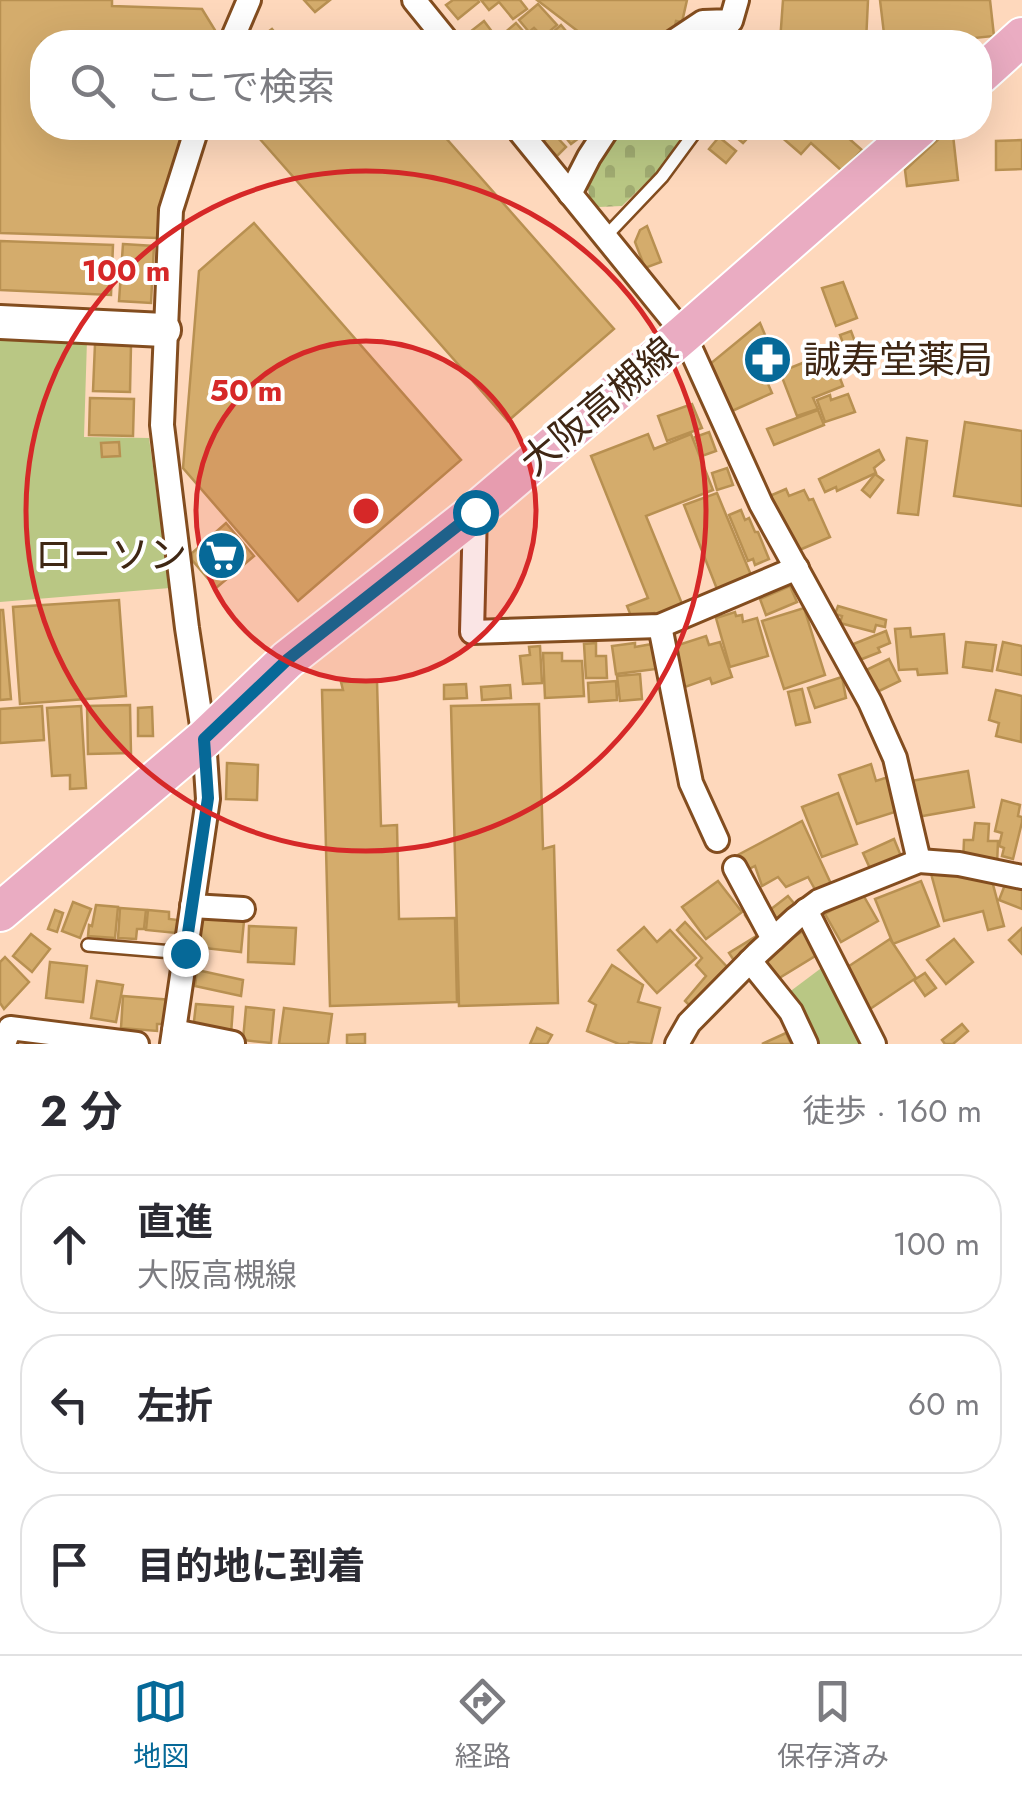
<!DOCTYPE html>
<html lang="ja">
<meta charset="utf-8">
<style>
:root{--surface:#fff;--page:#f2f2f3;--text:#2b2b33;--muted:#7c7c81;--line:#e1e1e2;--accent:#066998}
body{margin:0;font-family:Jost,"Noto Sans JP",sans-serif;background:var(--page);color:var(--text)}
.stop{position:absolute;width:30px;height:30px;margin:-22px;border:8px solid #066998;border-radius:50%;background:#fff}
.stop.end{background:#066998;border-color:#fff;box-shadow:0 2px 10px #0008}
.list{margin:0;padding:0;list-style:none}
h2{display:flex;justify-content:space-between;align-items:center;height:130px;margin:0;padding:0 40px;font-size:42px}
h2 small{font-size:32px;font-weight:400;color:var(--muted)}
.list li{display:grid;grid-template-columns:65px 1fr auto;gap:30px;align-items:center;box-sizing:border-box;height:140px;margin:0 20px 20px;padding:0 20px;border:2px solid var(--line);border-radius:40px}
.list b{display:block;font-size:38px;white-space:nowrap}
.list p{margin:0;font-size:32px;white-space:nowrap;color:var(--muted)}
.list em{font-size:32px;font-style:normal;color:var(--muted)}
.icon{flex:none;width:55px;height:55px;fill:none;stroke:currentColor;stroke-width:2;stroke-linecap:round;stroke-linejoin:round}
.map{position:relative;flex:none;width:1022px;height:1044px;overflow:hidden}
.search{position:absolute;background:var(--surface);box-shadow:0 10px 40px #0002;left:30px;right:30px;top:30px;height:110px;display:flex;align-items:center;gap:25px;box-sizing:border-box;padding:0 35px;border-radius:40px;color:var(--muted);font-size:38px}
.sheet{height:610px;background:var(--surface)}
nav{display:flex;justify-content:space-around;align-items:center;box-sizing:border-box;height:140px;border-top:2px solid var(--line);background:var(--surface);font-size:28px;color:var(--muted)}
nav a{display:grid;justify-items:center;gap:5px}
nav .on{color:var(--accent)}
.map>svg:first-child{display:block}
.cemetery{fill:url(#cemetery-stones)}
.park{fill:#b9c784}
.building{fill:#d4ac6c;stroke:#b89051;stroke-width:2.5}
.lines{fill:none;stroke-linecap:round;stroke-linejoin:round}
.lane-casing{stroke:#834d1f;stroke-width:16}
.street-casing{stroke:#834d1f;stroke-width:28}
.secondary-casing{stroke:#834d1f;stroke-width:38}
.primary-casing{stroke:#fff;stroke-width:42}
.lane{stroke:#fff;stroke-width:11}
.street{stroke:#fff;stroke-width:22}
.secondary{stroke:#fff;stroke-width:32}
.primary{stroke:#eaacc2;stroke-width:38}
.route{stroke:#066998;stroke-width:12}
.ring{fill:none;stroke:#d62828;stroke-width:5}
.labels{text-anchor:middle;stroke-width:8;stroke-linejoin:round;paint-order:stroke}
.poi-label{font-size:38px;fill:#3f2714;stroke:#fff;text-anchor:start}
.street-label{font-size:38px;fill:#3f2714;stroke:#fff}
.centre{fill:#d62828;stroke:#fff;stroke-width:5}
.ring-label{font-size:30px;text-anchor:middle;font-weight:bold;fill:#d62828;stroke:#fff;stroke-width:8;stroke-linejoin:round;paint-order:stroke}
</style>
<div class="map">
<svg width="1022" height="1044" viewBox="0 0 1022 1044">
<defs>
<pattern id="cemetery-stones" width="16" height="16" patternUnits="userSpaceOnUse" patternTransform="scale(2.5)"><rect width="16" height="16" fill="#b9c784"/><path d="M2 7V4a2 2 0 0 1 4 0v3zM10 15v-3a2 2 0 0 1 4 0v3z" fill="#a0ab71"/></pattern>
</defs>
<rect width="100%" height="100%" fill="#fed8bc"/>
<polygon class="cemetery" points="616,128 691,128 661,168 622,206 599,207 590,202 586,175"/>
<g class="park">
<polygon points="0,337 87,340 84,437 149,438 170,588 0,602"/>
<polygon points="824,966 864,1044 814,1044 788,993"/>
</g>
<g class="building">
<polygon points="0,0 112,0 112,6 202,9 218,35 215,42 42,42 42,128 187,128 159,214 158,238 0,233"/>
<polygon points="304,0 330,0 315,12"/>
<polygon points="453,0 478,0 479,2 458,19 446,5"/>
<polygon points="481,0 520,0 527,9 513,19 499,2 489,10"/>
<polygon points="537,0 687,0 682,22 676,21 674,31 659,42 592,42"/>
<polygon points="783,0 868,0 866,42 780,42"/>
<polygon points="880,0 990,0 994,36 936,42 885,42"/>
<polygon points="538,4 557,25 543,37 534,28 529,32 519,20"/>
<polygon points="484,21 499,41 463,42 461,39"/>
<polygon points="516,23 531,40 528,42 509,42 502,35"/>
<polygon points="561,25 571,37 564,42 552,42 547,37"/>
<polygon points="272,29 283,42 254,42"/>
<polygon points="272,128 437,128 614,329 508,421 259,138"/>
<polygon points="558,128 585,128 588,131 571,144"/>
<polygon points="725,128 757,128 743,143"/>
<polygon points="771,128 837,128 862,150 842,171 811,143 801,154"/>
<polygon points="553,133 566,147 557,156 543,142"/>
<polygon points="945,133 953,135 958,180 907,186 905,170"/>
<polygon points="719,137 736,151 726,163 709,149"/>
<polygon points="1022,140 1022,169 996,170 996,141"/>
<polygon points="254,223 461,460 298,601 183,468 199,271"/>
<polygon points="647,226 661,262 645,268 635,242 640,230"/>
<polygon points="0,241 113,245 111,295 0,290"/>
<polygon points="123,244 154,246 151,303 119,301"/>
<polygon points="843,282 857,318 836,326 822,288"/>
<polygon points="760,323 780,371 765,377 772,393 732,411 710,364"/>
<polygon points="851,331 857,347 846,351 840,335"/>
<polygon points="95,344 131,345 130,392 93,391"/>
<polygon points="830,352 843,386 813,398 818,409 797,416 780,372"/>
<polygon points="848,394 855,412 825,422 817,400 830,395 831,400"/>
<polygon points="90,398 134,399 133,436 89,435"/>
<polygon points="692,404 702,428 667,441 658,416"/>
<polygon points="818,410 824,425 774,445 767,429"/>
<polygon points="965,422 1022,431 1022,506 954,496"/>
<polygon points="709,432 716,451 702,456 695,437"/>
<polygon points="648,434 654,449 691,434 713,490 646,516 685,611 658,622 654,613 633,621 627,606 648,598 591,456"/>
<polygon points="907,438 927,441 918,515 898,513"/>
<polygon points="119,442 120,456 102,457 101,443"/>
<polygon points="879,450 884,460 874,468 876,473 837,491 836,487 825,492 819,479"/>
<polygon points="727,468 733,485 717,490 712,473"/>
<polygon points="875,474 883,480 870,497 862,490"/>
<polygon points="786,489 789,496 804,490 809,500 813,499 830,537 797,551 785,523 777,526 765,498"/>
<polygon points="717,493 751,575 717,589 684,505"/>
<polygon points="741,510 745,520 749,518 755,532 758,532 769,559 755,565 753,559 748,561 729,515"/>
<polygon points="226,523 254,556 216,588 192,560 192,553"/>
<polygon points="790,586 797,602 766,615 760,599"/>
<polygon points="119,600 126,696 20,704 13,607"/>
<polygon points="838,606 886,620 885,627 876,625 874,632 840,623 842,616 835,614"/>
<polygon points="804,608 825,675 784,689 762,621"/>
<polygon points="0,610 3,610 11,699 0,700"/>
<polygon points="735,612 736,616 742,615 743,622 757,618 768,656 730,667 716,618"/>
<polygon points="910,628 911,637 944,634 947,673 918,675 917,669 899,670 895,629"/>
<polygon points="886,631 890,643 878,648 880,652 857,661 851,645"/>
<polygon points="706,636 709,645 720,642 732,677 712,684 710,678 685,687 672,647"/>
<polygon points="966,642 996,645 992,671 963,667"/>
<polygon points="1003,642 1022,646 1022,675 997,670"/>
<polygon points="596,643 596,656 606,656 607,678 586,678 584,644"/>
<polygon points="635,643 635,647 652,644 656,669 616,674 612,646"/>
<polygon points="540,646 542,683 523,684 520,656 530,655 529,647"/>
<polygon points="543,653 562,653 562,661 582,661 584,696 545,698"/>
<polygon points="889,659 900,681 877,692 866,670"/>
<polygon points="640,674 642,699 620,701 617,676"/>
<polygon points="842,677 846,698 815,708 808,688"/>
<polygon points="377,681 381,826 397,825 399,919 455,918 457,1002 330,1006 322,690 343,690 341,682"/>
<polygon points="616,681 617,700 589,702 588,683"/>
<polygon points="466,684 467,698 444,699 444,685"/>
<polygon points="510,685 511,698 482,700 481,687"/>
<polygon points="802,689 810,722 796,725 788,692"/>
<polygon points="996,690 1022,696 1021,742 996,736 999,723 989,720"/>
<polygon points="539,704 543,849 554,846 558,1003 459,1006 451,706"/>
<polygon points="130,705 131,753 88,754 87,706"/>
<polygon points="42,706 44,740 0,743 0,709"/>
<polygon points="81,706 86,788 70,789 70,775 52,776 47,708"/>
<polygon points="152,707 153,736 138,736 138,708"/>
<polygon points="227,763 258,765 257,800 226,799"/>
<polygon points="871,764 876,781 888,777 898,811 857,824 839,775"/>
<polygon points="968,771 974,807 917,817 911,781"/>
<polygon points="838,793 857,844 822,857 802,807"/>
<polygon points="1002,800 1020,805 1018,816 1022,817 1022,822 1013,859 1002,856 1004,848 999,846 1002,833 995,831"/>
<polygon points="802,821 832,886 817,893 808,877 786,887 778,877 762,886 755,866 741,873 734,857"/>
<polygon points="975,823 989,824 988,841 998,841 997,865 963,863 964,840 973,840"/>
<polygon points="894,839 903,861 873,875 863,853"/>
<polygon points="930,870 991,877 1004,926 988,930 983,911 944,921"/>
<polygon points="1008,877 1022,882 1022,909 999,900"/>
<polygon points="718,881 742,912 706,939 682,907"/>
<polygon points="921,881 939,926 893,944 875,899"/>
<polygon points="862,893 878,921 841,942 825,914"/>
<polygon points="788,896 797,907 771,928 762,916"/>
<polygon points="73,902 91,909 80,938 62,931"/>
<polygon points="96,905 118,907 115,938 88,936 89,925 92,926"/>
<polygon points="120,908 146,910 144,929 137,929 136,939 118,938"/>
<polygon points="754,909 772,938 735,962 729,953 758,935 745,915"/>
<polygon points="55,910 63,913 57,932 48,929"/>
<polygon points="148,910 169,912 169,919 178,920 176,933 146,930"/>
<polygon points="198,916 244,921 241,952 195,947"/>
<polygon points="685,922 730,970 695,1011 685,1001 706,976 696,965 702,958 677,930"/>
<polygon points="249,926 296,928 294,964 248,962"/>
<polygon points="644,927 657,942 670,930 696,958 657,993 618,950"/>
<polygon points="1022,928 1022,954 1009,940"/>
<polygon points="805,930 820,953 776,980 761,957"/>
<polygon points="31,934 50,949 32,972 13,956"/>
<polygon points="890,939 916,978 870,1009 843,970"/>
<polygon points="954,939 973,962 946,984 927,960"/>
<polygon points="5,957 29,982 4,1009 0,1003 0,962"/>
<polygon points="50,962 87,966 83,1002 46,998"/>
<polygon points="612,965 643,985 638,1002 660,1008 651,1044 629,1042 628,1044 619,1044 587,1031 596,1005 589,1001"/>
<polygon points="197,970 243,980 241,996 195,986"/>
<polygon points="925,973 936,988 925,996 914,980"/>
<polygon points="97,981 123,985 116,1022 91,1018"/>
<polygon points="123,996 172,1000 170,1024 157,1024 157,1031 121,1028"/>
<polygon points="196,1004 233,1007 231,1034 193,1030"/>
<polygon points="246,1007 274,1010 271,1043 243,1040"/>
<polygon points="284,1008 332,1014 328,1044 279,1044"/>
<polygon points="962,1024 968,1031 953,1044 945,1044 942,1040"/>
<polygon points="537,1028 552,1035 547,1044 530,1044"/>
<polygon points="786,1033 791,1044 762,1044"/>
<polygon points="365,1034 365,1044 347,1044 347,1035"/>
</g>
<g class="lines">
<defs>
<g id="lane">
<polyline points="725,42 731,21"/>
<polyline points="605,237 662,177 698,128"/>
<polyline points="88,945 185,953"/>
</g>
<g id="street">
<polyline points="414,0 448,42"/>
<polyline points="231,42 249,0"/>
<polyline points="673,42 703,22 731,21 737,0"/>
<polyline points="517,128 684,334 761,504 870,702 895,758 919,861"/>
<polyline points="570,194 589,157 608,128"/>
<polyline points="475,512 472,632 660,626 797,568"/>
<polyline points="660,626 691,783 717,840"/>
<polyline points="735,868 773,939"/>
<polyline points="192,906 243,909"/>
<polyline points="806,910 874,1044"/>
<polyline points="750,961 791,1012 806,1044"/>
<polyline points="174,1031 233,1043"/>
<polyline points="4,1044 10,1028 137,1044"/>
<polyline points="172,1044 208,799 204,739 187,628 162,425 171,210 197,128"/>
<polyline points="677,1044 689,1023 758,953 795,919 819,901 919,861 959,864 1022,877"/>
</g>
<polyline id="secondary" points="0,322 164,330"/>
<g id="primary">
<polyline points="980,75 1022,37"/>
<polyline points="0,912 204,739 287,660 475,512 684,334 919,128"/>
</g>
</defs>
<use href="#lane" class="lane-casing"/>
<use href="#street" class="street-casing"/>
<use href="#secondary" class="secondary-casing"/>
<use href="#primary" class="primary-casing"/>
<use href="#lane" class="lane"/>
<use href="#street" class="street"/>
<use href="#secondary" class="secondary"/>
<use href="#primary" class="primary"/>
</g>
<g class="lines">
<polyline class="route" points="185,953 208,798 204,739 287,660 475,512"/>
</g>
<circle cx="366" cy="511" r="170" fill="#d62828" fill-opacity=".12"/>
<g class="ring">
<circle cx="366" cy="511" r="170"/>
<circle cx="366" cy="511" r="340"/>
</g>
<defs>
<symbol id="pharmacy-disc" viewBox="-11 -11 22 22"><circle r="9.5" fill="#066998" stroke="#fff"/><path d="M-2-6h4v4h4v4h-4v4h-4v-4h-4v-4h4Z" fill="#fff"/></symbol>
<symbol id="supermarket-disc" viewBox="-11 -11 22 22"><circle r="9.5" fill="#066998" stroke="#fff"/><path d="M-6-5.5h2.5l.6 2H6L4.5 2H-2.5L-4.4-4H-6ZM-1.5 3.2a1.3 1.3 0 1 0 .1 0ZM3 3.2a1.3 1.3 0 1 0 .1 0Z" fill="#fff"/></symbol>
</defs>
<g fill-rule="evenodd">
<use href="#pharmacy-disc" x="740" y="332" width="55" height="55"/>
<use href="#supermarket-disc" x="194" y="528" width="55" height="55"/>
</g>
<g class="labels">
<g class="poi-label">
<text x="803" y="373">誠寿堂薬局</text>
<text x="187" y="568" text-anchor="end">ローソン</text>
</g>
<g class="street-label">
<text transform="translate(599 406) rotate(-40)" y="13">大阪高槻線</text>
</g>
</g>
<circle cx="366" cy="511" r="15" class="centre"/>
<g class="ring-label">
<text x="126" y="281">100 m</text>
<text x="246" y="401">50 m</text>
</g>
</svg>
<div class="stop" style="left:475px;top:512px"></div>
<div class="stop end" style="left:185px;top:953px"></div>
<div class="search"><svg class="icon" aria-label="search" viewBox="0 0 24 24"><circle cx="10" cy="10" r="6"/><path d="M15 15l6 6"/></svg>ここで検索</div>
</div>
<section class="sheet">
<h2>2 分<small>徒歩 · 160 m</small></h2>
<ul class="list">
<li><svg class="icon" aria-label="ahead" viewBox="0 0 24 24"><path d="M12 20V5M6 11l6-6 6 6"/></svg><div><b>直進</b><p>大阪高槻線</p></div><em>100 m</em></li>
<li><svg class="icon" aria-label="left" viewBox="0 0 24 24"><path d="M17 20v-9H6M10 6l-5 5 5 5"/></svg><div><b>左折</b></div><em>60 m</em></li>
<li><svg class="icon" aria-label="arrive" viewBox="0 0 24 24"><path d="M6 21V4h12l-3 4 3 4H6"/></svg><div><b>目的地に到着</b></div></li>
</ul>
</section>
<nav>
<a class="on"><svg class="icon" aria-label="map" viewBox="0 0 24 24"><path d="M3 6l6-2 6 2 6-2v14l-6 2-6-2-6 2zM9 4v14M15 6v14"/></svg>地図</a>
<a><svg class="icon" aria-label="directions" viewBox="0 0 24 24"><path d="M12 3l9 9-9 9-9-9zM9 14v-3h6M13 9l2 2-2 2"/></svg>経路</a>
<a><svg class="icon" aria-label="saved" viewBox="0 0 24 24"><path d="M7 4h10v16l-5-4-5 4z"/></svg>保存済み</a>
</nav>
